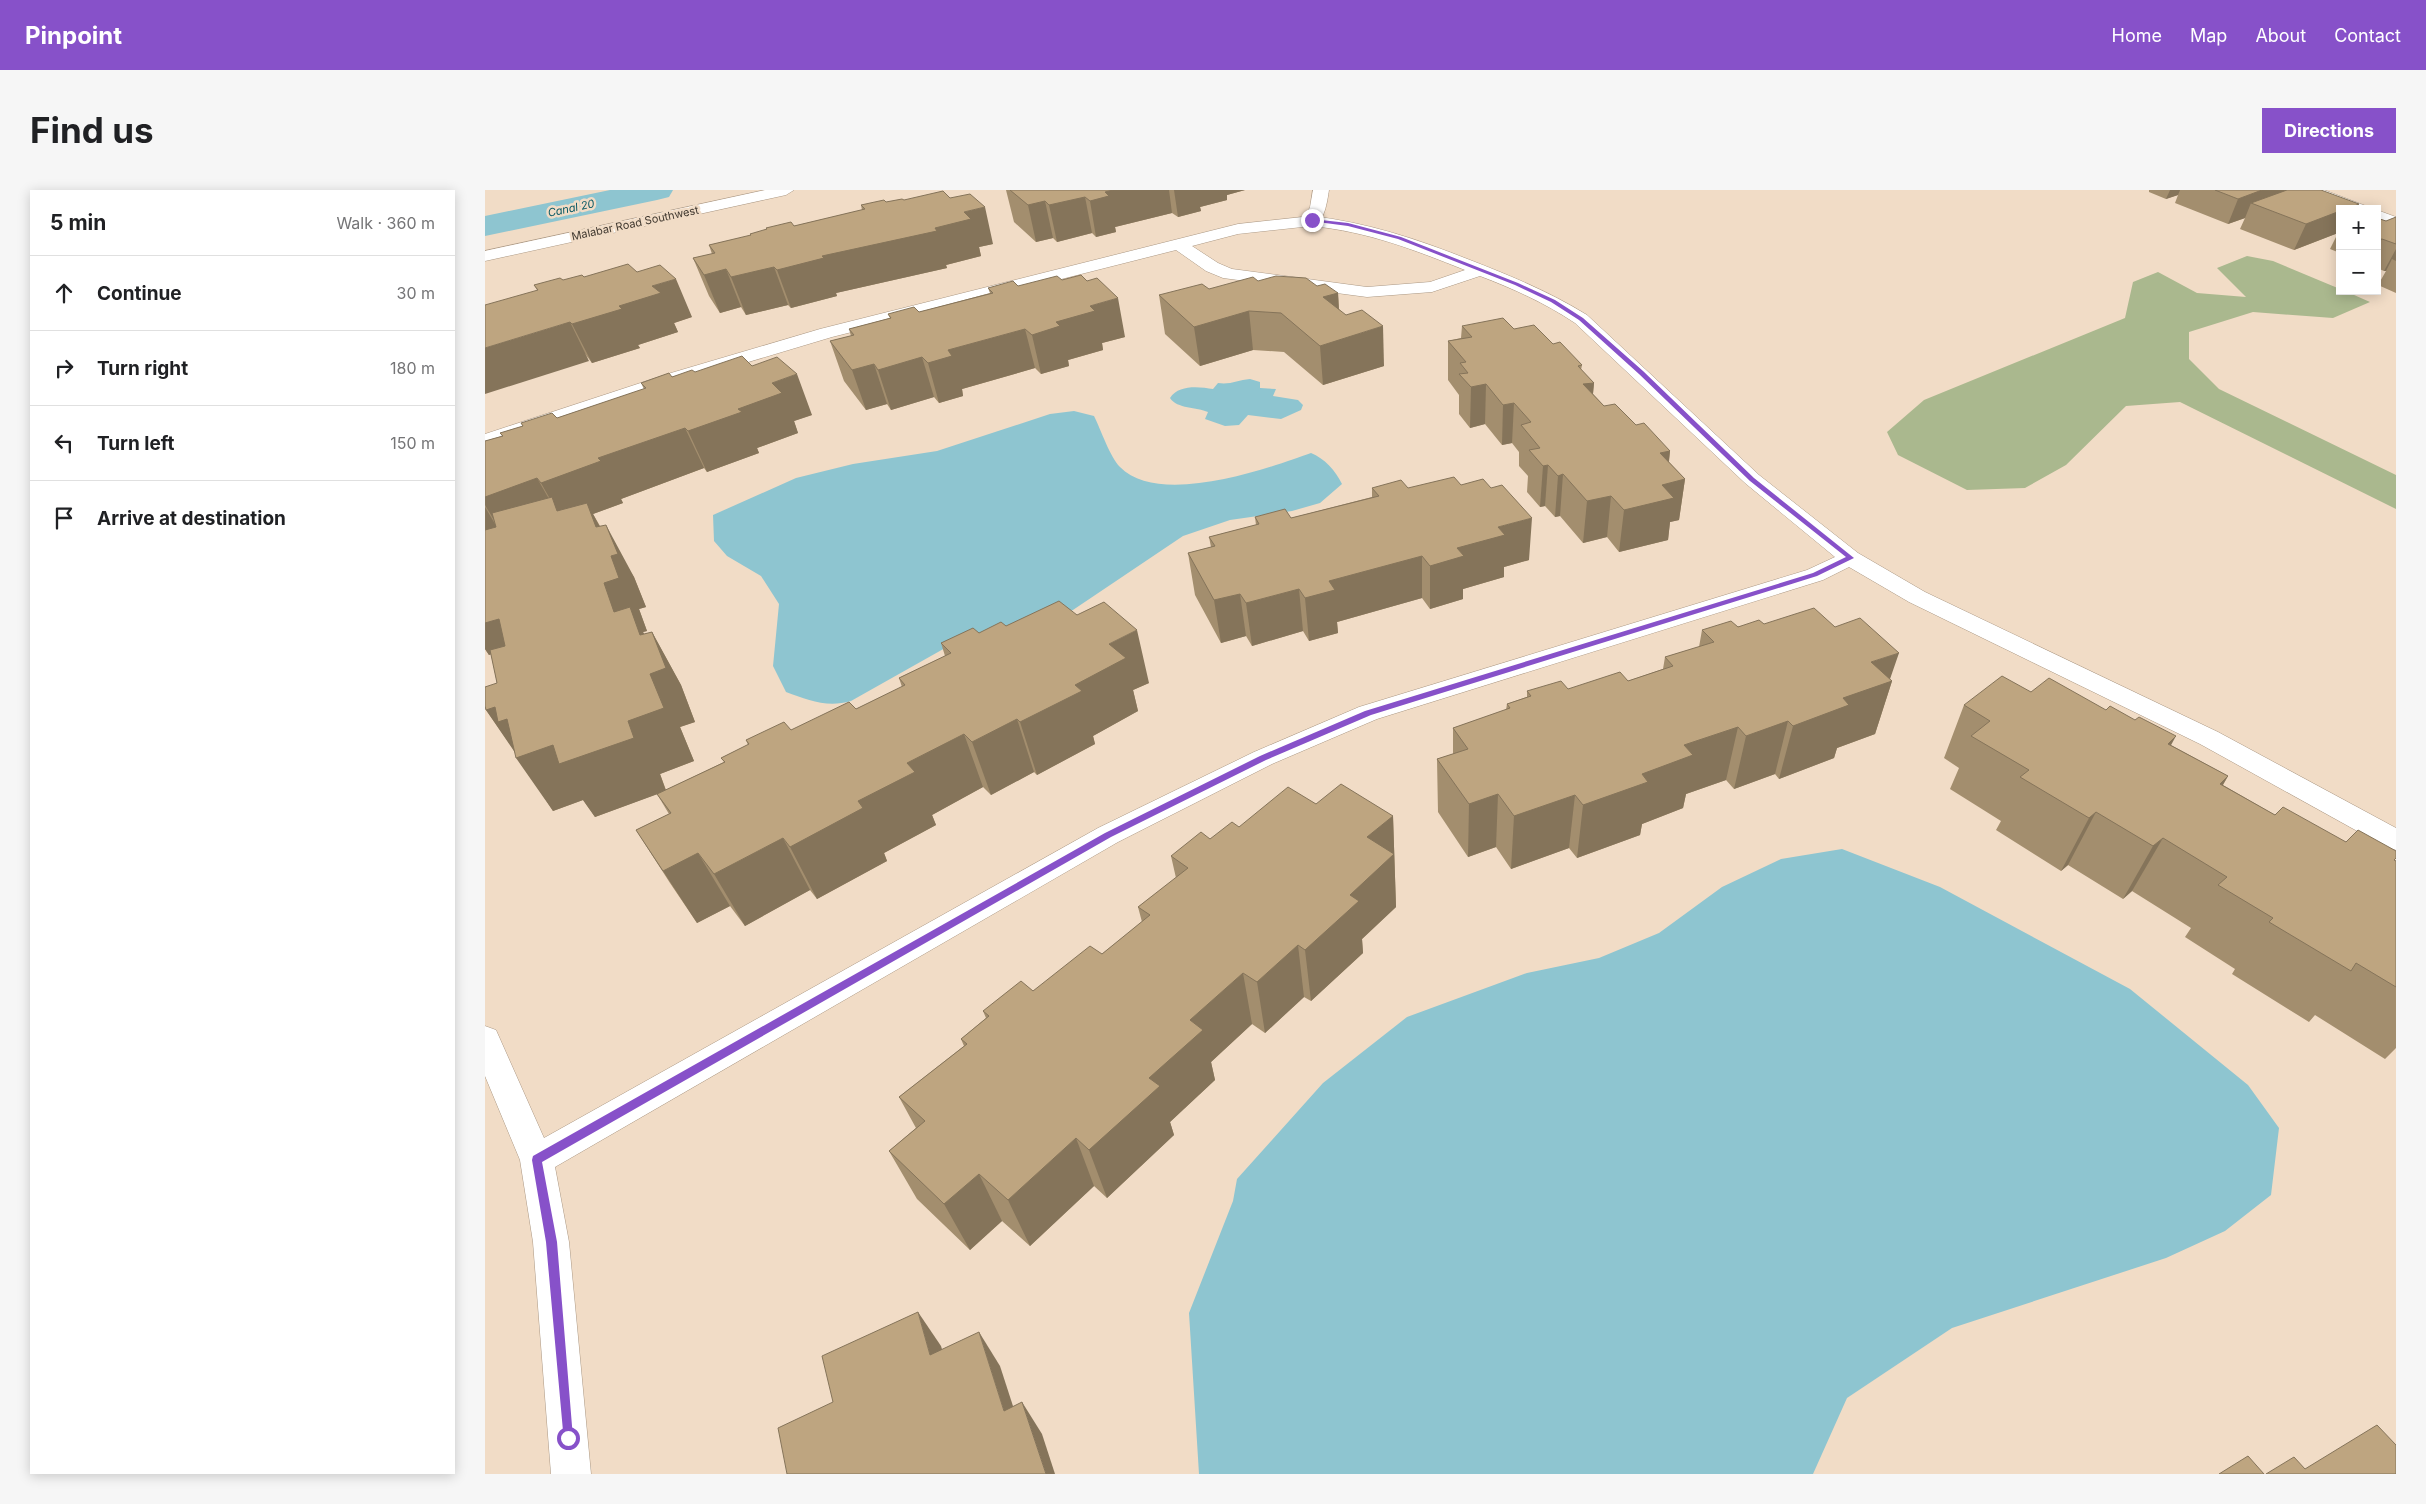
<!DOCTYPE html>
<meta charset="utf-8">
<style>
:root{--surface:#fff;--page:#f6f6f6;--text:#202124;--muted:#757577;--line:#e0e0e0;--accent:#8751c9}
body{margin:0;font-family:Inter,sans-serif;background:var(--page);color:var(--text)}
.controls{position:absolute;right:15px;top:15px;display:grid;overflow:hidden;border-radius:0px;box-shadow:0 2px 12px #0003}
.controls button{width:45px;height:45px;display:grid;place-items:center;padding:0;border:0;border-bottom:1px solid var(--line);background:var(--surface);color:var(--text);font:25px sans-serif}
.stop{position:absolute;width:15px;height:15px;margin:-11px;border:4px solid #8751c9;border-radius:50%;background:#fff}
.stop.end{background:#8751c9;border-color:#fff;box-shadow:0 1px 5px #0008}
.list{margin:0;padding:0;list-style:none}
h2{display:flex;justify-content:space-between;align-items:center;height:65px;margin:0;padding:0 20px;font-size:21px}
h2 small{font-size:16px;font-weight:400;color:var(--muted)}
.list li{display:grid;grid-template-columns:32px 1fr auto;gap:15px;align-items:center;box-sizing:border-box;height:75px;padding:0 20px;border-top:1px solid var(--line)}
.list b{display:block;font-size:19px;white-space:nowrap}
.list em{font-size:16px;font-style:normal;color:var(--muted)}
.icon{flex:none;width:28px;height:28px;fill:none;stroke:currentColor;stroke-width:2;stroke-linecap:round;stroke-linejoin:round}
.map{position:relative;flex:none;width:1911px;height:1284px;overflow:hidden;border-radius:0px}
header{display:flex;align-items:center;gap:30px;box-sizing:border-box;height:70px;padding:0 25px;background:var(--accent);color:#fff}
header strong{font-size:24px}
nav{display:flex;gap:28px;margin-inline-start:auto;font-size:18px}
.intro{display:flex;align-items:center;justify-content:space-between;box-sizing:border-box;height:120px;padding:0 30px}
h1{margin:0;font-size:35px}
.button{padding:12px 22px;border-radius:0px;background:var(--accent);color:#fff;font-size:18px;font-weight:700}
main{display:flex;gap:30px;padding:0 30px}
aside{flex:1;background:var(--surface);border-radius:0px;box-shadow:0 2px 12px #0003}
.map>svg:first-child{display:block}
.forest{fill:#aab88e}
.water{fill:#8ec5d0}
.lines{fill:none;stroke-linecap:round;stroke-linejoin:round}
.canal{fill:#8ec5d0;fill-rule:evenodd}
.lane-casing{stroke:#ab9884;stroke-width:1}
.street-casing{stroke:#ab9884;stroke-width:1}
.secondary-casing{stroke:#ab9884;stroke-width:1}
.lane{fill:#fff;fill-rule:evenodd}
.street{fill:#fff;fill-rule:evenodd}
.secondary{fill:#fff;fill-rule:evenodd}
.wall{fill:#a38e6e}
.shaded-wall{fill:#85745a}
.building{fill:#bea580;stroke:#85745a}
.route{fill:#8751c9}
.labels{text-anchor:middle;stroke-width:5;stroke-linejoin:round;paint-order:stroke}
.far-water-label{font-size:11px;font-style:italic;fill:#065763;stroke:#f1dcc6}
.far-street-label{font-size:11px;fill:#413930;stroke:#f1dcc6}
</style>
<header>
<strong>Pinpoint</strong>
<nav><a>Home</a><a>Map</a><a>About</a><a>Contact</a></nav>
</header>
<div class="intro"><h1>Find us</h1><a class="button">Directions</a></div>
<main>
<aside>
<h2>5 min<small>Walk · 360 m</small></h2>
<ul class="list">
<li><svg class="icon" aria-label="ahead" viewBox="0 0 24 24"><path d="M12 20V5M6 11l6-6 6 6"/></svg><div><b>Continue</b></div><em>30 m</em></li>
<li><svg class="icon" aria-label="right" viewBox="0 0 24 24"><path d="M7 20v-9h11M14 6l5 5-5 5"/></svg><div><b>Turn right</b></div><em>180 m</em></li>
<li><svg class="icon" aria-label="left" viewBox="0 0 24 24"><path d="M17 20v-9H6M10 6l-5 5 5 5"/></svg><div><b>Turn left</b></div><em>150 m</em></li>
<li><svg class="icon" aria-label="arrive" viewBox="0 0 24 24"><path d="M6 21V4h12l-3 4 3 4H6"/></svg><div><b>Arrive at destination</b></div></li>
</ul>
</aside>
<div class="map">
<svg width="1911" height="1284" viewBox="0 0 1911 1284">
<rect width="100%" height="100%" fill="#f1dcc6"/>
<polygon class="forest" points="1762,66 1788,71 1855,99 1855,101 1860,101 1885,112 1848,128 1768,122 1704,142 1704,169 1734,199 1911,285 1911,319 1695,212 1641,216 1581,275 1540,298 1482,300 1413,265 1402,242 1439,210 1640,128 1648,92 1673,82 1712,103 1761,107 1732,78"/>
<g class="water">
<path d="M765 189 775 192V198L791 199 788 206 813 210 818 215 816 220 796 229 763 225 754 235 740 236 720 229 723 222C712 217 692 219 685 208 694 194 715 197 728 199L733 193C745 195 753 190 765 189Z"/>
<path d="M589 221 609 226C616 240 625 267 635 277 674 317 782 279 826 263 839 268 851 281 857 294L835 313 807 321 745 330 698 346 579 426 469 453 366 511C342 518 323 510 301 502L288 476 294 414 276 386 242 366 229 351 228 325 311 288 368 274 452 261 565 224Z"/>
<polygon points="1357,659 1455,697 1645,799 1763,895 1794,938 1786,1005 1740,1041 1681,1068 1467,1138 1362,1208 1328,1284 714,1284 704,1123 748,1011 752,989 838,893 922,827 1042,783 1114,768 1174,743 1237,697 1296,669"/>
</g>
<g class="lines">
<polygon class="canal" points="125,0 188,0 184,7 172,10 0,46 0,26"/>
<defs>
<path id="lane" d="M827 26C884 33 932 49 985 70 1026 86 1065 102 1102 125L1274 285 1373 363 1440 402 1733 542 1911 638V660L1901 657 1715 554 1424 412 1364 377 1338 390 892 529 787 574 633 652 70 977 84 1052 106 1284H66L48 1052 35 970 0 886V836L11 840 59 948 613 638 769 562 874 517 1322 380 1350 367 1260 293 1090 133C1060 113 1029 99 995 86L947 102 882 107 738 88 721 81 691 60 347 147 200 191 0 257V244L186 183 335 139 753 34ZM827 36C884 42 927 59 980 80L945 92 882 97 747 79 733 73 707 56 753 44Z"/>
<g id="street">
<path d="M828 0H844C842 12 840 32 827 36L819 31 825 17Z"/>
<polygon points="1817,0 1839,0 1881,16 1883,19 1860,19 1820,3"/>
<polygon points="1892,20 1911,27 1911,37 1892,30"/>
</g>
<polygon id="secondary" points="280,0 309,0 301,5 0,71 0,61"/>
</defs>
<use href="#lane" class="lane-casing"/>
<use href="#street" class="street-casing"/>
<use href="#secondary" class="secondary-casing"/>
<use href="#lane" class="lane"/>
<use href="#street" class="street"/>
<use href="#secondary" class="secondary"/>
</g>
<g class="wall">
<polygon points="521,0 760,0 742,5 742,10 715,17 716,21 693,27 687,23 630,37 631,42 611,47 607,43 572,52 568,48 551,52 529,32"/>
<polygon points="1664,0 1836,0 1855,19 1855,63 1845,59 1853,43 1809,60 1755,39 1760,28 1743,34 1690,13 1693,5 1681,9 1664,2"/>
<polygon points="419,10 508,54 494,57 496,66 461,75 462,78 351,103 352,106 306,118 303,115 261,125 256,117 235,123 224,106 208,68 227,64 224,55 265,46 265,44 282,40 281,38 309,36 377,20 376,15"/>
<polygon points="1911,27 1911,103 1893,95 1901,81 1899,81 1892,78 1892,28 1901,31"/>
<polygon points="99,87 207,127 189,133 193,142 153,155 155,158 107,173 52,100 49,95"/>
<polygon points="773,91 832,96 853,103 854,119 899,176 838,195 799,162 768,160 715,176 680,144 674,105 724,99"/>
<polygon points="533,96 640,147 617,153 618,160 583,170 584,176 556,184 550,178 477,199 478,206 454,213 449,207 406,220 402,214 381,220 359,191 345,151 366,146 364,139 405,128 403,124 434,122 505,103 503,98"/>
<polygon points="977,136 1029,139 1068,154 1097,175 1096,180 1109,193 1108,204 1119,216 1151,235 1185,261 1184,272 1200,289 1194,330 1185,332 1183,350 1134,362 1122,347 1098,353 1075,326 1070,327 1060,316 1055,317 1042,302 1043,286 1034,276 1034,262 1027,253 1017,255 1000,234 985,238 974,224 974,205 963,190 963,151 976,148"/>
<polygon points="267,176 327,225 309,231 313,243 272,258 274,263 222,282 219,278 136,309 138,313 108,324 115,336 149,387 161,417 154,419 162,441 158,442 159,444 167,442 196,495 210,532 195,537 209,571 175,584 181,600 239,572 236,568 263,555 261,550 306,540 371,519 417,497 414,488 460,466 456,453 521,436 664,493 648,500 653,521 608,546 610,554 552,585 549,582 506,605 498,597 447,625 451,635 399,663 402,671 332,709 325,700 260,736 245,716 212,733 185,693 151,640 184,624 172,604 110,627 98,610 68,621 29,560 1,520 12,493 6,464 4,465 0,459 0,251 17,246 15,243 38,236 36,233 72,228 159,199 156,193 210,182"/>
<polygon points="887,298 923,298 1044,370 1019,377 1019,387 978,399 978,409 945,419 937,408 852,432 853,443 824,451 818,441 767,456 761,446 736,453 710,405 703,363 726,357 724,347 771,335 770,327 806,328 887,307"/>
<polygon points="1279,434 1405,490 1407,491 1390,544 1352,558 1349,568 1294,589 1290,584 1249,599 1241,590 1201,604 1198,618 1157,634 1155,645 1092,668 1084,658 1026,679 1011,657 983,667 953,622 952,569 968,564 968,538 1021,520 1022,514 1042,507 1042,501 1083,499 1143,491 1178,479 1180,467 1214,457 1217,440"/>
<polygon points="1546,502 1686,555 1743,586 1738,595 1790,625 1861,652 1911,668 1909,670 1911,671 1911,858 1900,869 1830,825 1824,832 1747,784 1750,779 1700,747 1706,738 1647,701 1638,709 1583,675 1576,681 1511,640 1516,631 1465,599 1474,578 1459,568 1479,515"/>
<polygon points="831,614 908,626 911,717 877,749 878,763 826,811 819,807 780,843 767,834 726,872 730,890 685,932 689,945 622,1008 609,996 545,1056 517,1031 485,1060 432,1009 404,961 431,938 414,907 479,856 476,849 501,828 498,821 548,801 617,764 657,732 653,717 691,688 686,666 754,637"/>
</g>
<g class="shaded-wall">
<polygon points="628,0 684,0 687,23 630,37 631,42 611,47 605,11 620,2"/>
<polygon points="689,0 760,0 742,5 742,10 715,17 716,21 693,27"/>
<polygon points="1685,0 1695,0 1693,5 1681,9"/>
<polygon points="1777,0 1803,0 1766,13 1760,28 1743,34 1753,9"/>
<polygon points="600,7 607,43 572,52 564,15"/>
<polygon points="560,11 568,48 551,52 543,15"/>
<polygon points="1874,14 1872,19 1862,19"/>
<polygon points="500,17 508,54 494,57 496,66 461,75 462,78 351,103 352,106 306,118 292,80 479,22"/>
<polygon points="1855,21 1855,39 1853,43 1809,60 1821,34"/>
<polygon points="1897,49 1892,57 1892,50"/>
<polygon points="1911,59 1911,71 1907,69 1901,81 1899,81"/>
<polygon points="289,77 303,115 261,125 246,87"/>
<polygon points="241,79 256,117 235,123 219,85"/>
<polygon points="191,89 207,127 189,133 193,142 153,155 155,158 107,173 87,134 134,116 167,96"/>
<polygon points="853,103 855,142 838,107"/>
<polygon points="633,108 640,147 617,153 618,160 583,170 584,176 556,184 547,145 571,132 605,116"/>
<polygon points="764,121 768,160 715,176 709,137"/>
<polygon points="85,132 104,171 0,204 0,158"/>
<polygon points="898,136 899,176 838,195 835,156"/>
<polygon points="540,139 550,178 477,199 478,206 454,213 443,173 463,160"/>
<polygon points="437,167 449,207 406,220 393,180"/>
<polygon points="389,174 402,214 381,220 367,180"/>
<polygon points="312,184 327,225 309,231 313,243 272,258 274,263 222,282 203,241 287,193"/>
<polygon points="1109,193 1105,233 1098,194"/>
<polygon points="1001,194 1000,234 985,238 986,197"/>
<polygon points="1029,213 1027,253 1017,255 1018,215"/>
<polygon points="200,238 219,278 136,309 138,313 108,324 130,365 121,335 149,387 161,417 154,419 162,441 158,442 174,470 167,442 196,495 210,532 195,537 209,571 175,584 181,601 110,627 98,610 68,621 31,568 33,567 1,520 10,517 22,529 68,555 143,531 129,422 56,293 113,268"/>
<polygon points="1185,261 1181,294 1200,289 1194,330 1185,332 1183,350 1134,362 1139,320 1175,263"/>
<polygon points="1063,275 1060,316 1055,317 1058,276"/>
<polygon points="1078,284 1075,326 1070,327 1073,286"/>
<polygon points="52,288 76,330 21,350 0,315 0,307"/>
<polygon points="1126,306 1122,347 1098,353 1102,311"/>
<polygon points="0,317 13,339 0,344"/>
<polygon points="1047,328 1044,370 1019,377 1019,387 978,399 978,409 945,419 945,376 972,358 1013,337"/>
<polygon points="937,366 937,408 852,432 853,443 824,451 820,408 844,391"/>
<polygon points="814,399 818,441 767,456 761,413"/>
<polygon points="755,404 761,446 736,453 729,410"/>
<polygon points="0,419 14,429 48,482 17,461 4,465 0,459"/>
<polygon points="652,440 664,493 648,500 653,521 608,546 610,554 552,585 535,532 590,495 624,454"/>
<polygon points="1414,463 1404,492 1407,491 1390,544 1352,558 1349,568 1294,589 1308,536 1358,508 1386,472"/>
<polygon points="532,529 549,582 506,605 487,552"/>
<polygon points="1303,531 1290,584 1249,599 1261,546"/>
<polygon points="1253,537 1241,590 1201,604 1198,618 1157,634 1155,645 1092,668 1098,615 1157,584 1199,555"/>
<polygon points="479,544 498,597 447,625 451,635 399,663 402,671 332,709 305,657 373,611 422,573"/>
<polygon points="1691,546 1662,599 1683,554"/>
<polygon points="1743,586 1711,640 1735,594"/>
<polygon points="1013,604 1011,657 983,667 984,614"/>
<polygon points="1090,605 1084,658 1026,679 1029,626"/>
<polygon points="1611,622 1583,675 1576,681 1604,628"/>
<polygon points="908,626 911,717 877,749 878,763 826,811 820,760 865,705 882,647"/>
<polygon points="298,648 325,700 260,736 229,684"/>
<polygon points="1678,648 1647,701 1638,709 1668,656"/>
<polygon points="213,663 245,716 212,733 178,681"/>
<polygon points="813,755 819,807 780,843 772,792"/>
<polygon points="758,783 767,834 726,872 730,890 685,932 689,945 622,1008 604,960 664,888 705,830"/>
<polygon points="591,948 609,996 545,1056 523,1010"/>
<polygon points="494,984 517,1031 485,1060 459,1014"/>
<polygon points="433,1122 456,1156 469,1198 445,1165"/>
<polygon points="494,1142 515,1176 540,1253 519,1221"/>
<polygon points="537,1212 557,1244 570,1284 561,1284"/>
</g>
<g class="building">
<polygon points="525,0 628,0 620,2 624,6 605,11 600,7 564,15 560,11 543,15"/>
<polygon points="1730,0 1777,0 1753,9"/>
<polygon points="1802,0 1836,0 1874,14 1862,19 1855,19 1855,21 1821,34 1766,13"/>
<polygon points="458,1 465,8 485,4 500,17 479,22 486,29 450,38 452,41 337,66 339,68 292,80 289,77 246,87 241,79 219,85 208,68 230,63 224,55 266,45 265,44 282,39 281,38 306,32 309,36 380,19 376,15 399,10 401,12 417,9 419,10"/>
<polygon points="1911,27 1911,54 1897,49 1892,50 1892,28 1901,31"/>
<polygon points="143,74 152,82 175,75 191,89 167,96 176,103 134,116 137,119 87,134 85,132 0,158 0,115 53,100 49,95 75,88 78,90 97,85 99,87"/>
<polygon points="596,85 602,91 612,88 633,108 605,116 610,121 571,132 575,136 547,145 540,139 463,160 467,166 443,173 437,167 393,180 389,174 367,180 345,151 369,145 364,139 406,128 403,124 429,117 434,122 508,103 503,98 528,91 533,96 572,86 577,90"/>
<polygon points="791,86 821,88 832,96 840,94 853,103 838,107 861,125 877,120 898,136 835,156 796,123 764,121 709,137 674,105 717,94 724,99 768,87 773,91"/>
<polygon points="1018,128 1029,139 1049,135 1068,154 1075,152 1097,175 1093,176 1109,193 1098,194 1119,216 1130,214 1151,235 1159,233 1185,261 1175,263 1200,289 1177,295 1189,308 1139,320 1126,306 1102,311 1078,284 1073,286 1063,275 1058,276 1044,260 1055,258 1036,235 1046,232 1029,213 1018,215 1001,194 986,197 974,184 983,183 975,173 981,172 963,151 987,147 977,136"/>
<polygon points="257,166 267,176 292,167 312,184 287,193 297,203 253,219 257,222 203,241 200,238 113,268 116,271 56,293 52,288 0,307 0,251 18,246 15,243 38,236 36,233 67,223 72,228 161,198 156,193 184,183 187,187 207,180 210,182"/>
<polygon points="969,287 976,295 998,289 1006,298 1017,295 1047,328 1013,337 1020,345 972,358 979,366 945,376 937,366 844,391 850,400 820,408 814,399 761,413 755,404 729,410 703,363 730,356 724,347 774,334 770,327 800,319 806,328 894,306 887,298 916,290 923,298"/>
<polygon points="67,307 72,321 102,313 111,337 121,335 133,364 126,366 134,388 119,393 129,422 145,417 155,445 167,442 181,478 165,484 179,518 143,531 149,548 74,574 68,555 31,568 22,529 13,532 10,517 1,520 0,516 0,497 12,493 5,460 20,456 14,429 0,433 0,340 11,337 7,323"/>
<polygon points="574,411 592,425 619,412 652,440 624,454 641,468 590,495 597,501 535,532 532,529 487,552 479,544 422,573 430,582 373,611 378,618 305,657 298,648 229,684 213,663 178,681 151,640 186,623 172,604 240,572 236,568 264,554 261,550 299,532 306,540 364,512 371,519 420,495 414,488 466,463 456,453 488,438 494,443 516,432 521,436"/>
<polygon points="1329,418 1350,437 1375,428 1414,463 1386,472 1407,491 1358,508 1364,515 1308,536 1303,531 1261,546 1253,537 1199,555 1208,565 1157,584 1163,592 1098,615 1090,605 1029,626 1013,604 984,614 952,569 983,559 968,538 1025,518 1022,514 1046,506 1042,501 1076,491 1083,499 1135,482 1143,491 1188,476 1180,467 1229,452 1217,440 1246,431 1253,437 1274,430 1279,434"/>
<polygon points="1517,486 1546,502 1564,488 1621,520 1625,516 1650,530 1654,527 1691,546 1683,554 1743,586 1735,594 1790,625 1798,617 1861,652 1873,640 1911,661 1911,668 1909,670 1911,671 1911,797 1871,773 1866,781 1784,732 1788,728 1733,695 1742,687 1678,648 1668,656 1611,622 1604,628 1535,587 1544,580 1486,546 1505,531 1479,515"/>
<polygon points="856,594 908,626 882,647 909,664 865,705 874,711 820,760 813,755 772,792 758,783 705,830 718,840 664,888 675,896 604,960 591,948 523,1010 494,984 459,1014 404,961 440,931 414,907 482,854 476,849 504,826 498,821 536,791 548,801 605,756 617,764 665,725 653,717 703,678 686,666 716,642 725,649 747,632 754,637 803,597 831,614"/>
<polygon points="433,1122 445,1165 494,1142 519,1221 537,1212 561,1284 302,1284 293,1238 348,1212 337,1166"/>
<polygon points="1892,1235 1911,1255 1911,1284 1781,1284 1809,1267 1820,1279"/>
<polygon points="1763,1266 1779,1284 1734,1284"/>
</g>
<polygon class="route" points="827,29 863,33 916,47 1033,93 1070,110 1098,128 1158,181 1269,288 1369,368 1332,386 886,525 781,570 626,647 57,972 72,1052 88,1248 87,1252 79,1252 61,1052 47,970 48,966 620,643 775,566 880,521 1328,383 1361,367 1265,291 1154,184 1094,130 1066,112 1030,95 913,49 863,36 825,31"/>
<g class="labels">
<g class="far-water-label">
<text transform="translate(86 18) rotate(-12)" y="4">Canal 20</text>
</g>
<g class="far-street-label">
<text transform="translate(150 33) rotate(-12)" y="4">Malabar Road Southwest</text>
</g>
</g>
</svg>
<div class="controls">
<button>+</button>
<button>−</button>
</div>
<div class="stop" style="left:83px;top:1248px"></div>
<div class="stop end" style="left:827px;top:30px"></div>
</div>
</main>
